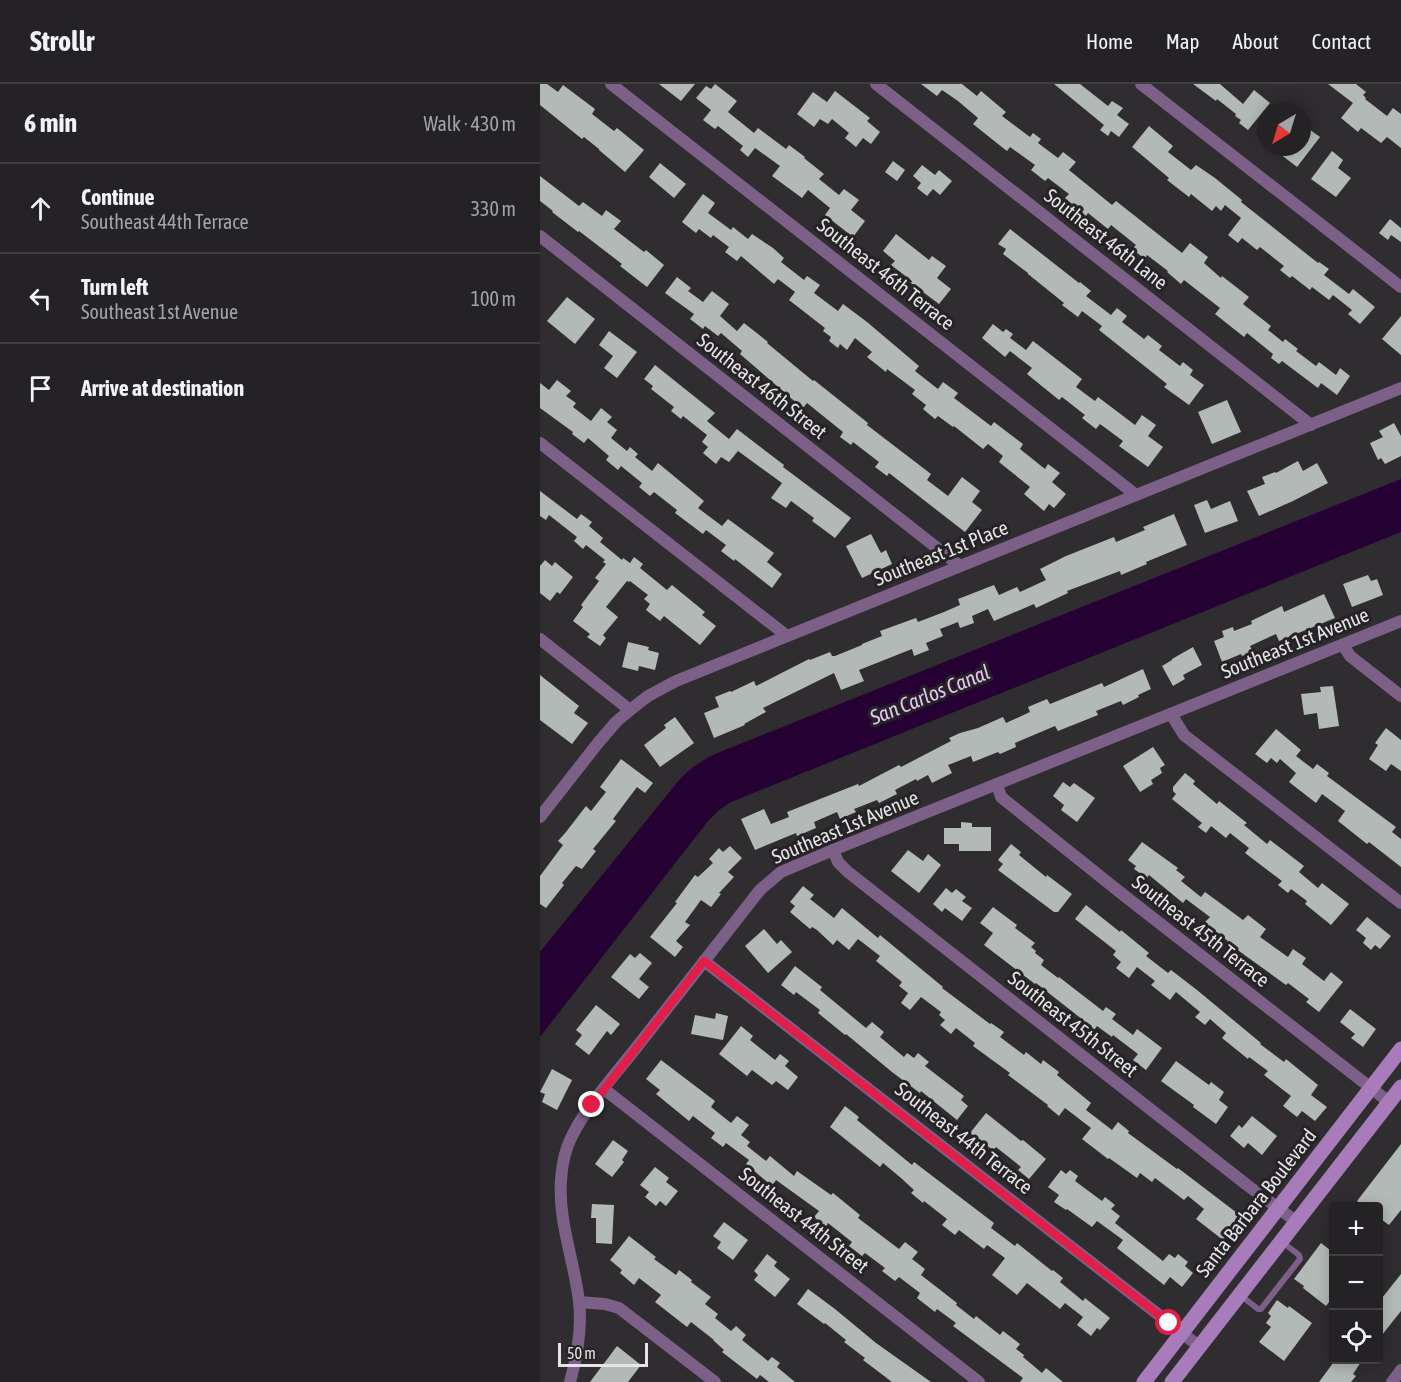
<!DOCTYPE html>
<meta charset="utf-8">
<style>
:root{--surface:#242225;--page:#2c2a2d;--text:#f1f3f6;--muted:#a3a4a7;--line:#413f42}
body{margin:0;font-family:"Asap Condensed",sans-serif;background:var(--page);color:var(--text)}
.controls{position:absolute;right:18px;bottom:18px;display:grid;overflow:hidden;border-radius:6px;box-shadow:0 3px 15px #0003}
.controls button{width:54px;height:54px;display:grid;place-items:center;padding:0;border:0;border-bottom:2px solid var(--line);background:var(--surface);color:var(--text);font:30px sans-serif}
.compass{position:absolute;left:717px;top:18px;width:54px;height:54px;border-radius:50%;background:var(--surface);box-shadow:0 3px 15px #0003;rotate:218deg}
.scale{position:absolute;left:18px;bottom:15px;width:90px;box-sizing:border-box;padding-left:6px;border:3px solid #e6e4e7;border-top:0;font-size:16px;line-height:21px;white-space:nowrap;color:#e6e4e7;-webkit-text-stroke:4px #262327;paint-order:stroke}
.stop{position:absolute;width:18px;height:18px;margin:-14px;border:4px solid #e11d48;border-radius:50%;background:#fff}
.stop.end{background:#e11d48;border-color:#fff;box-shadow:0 2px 6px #0008}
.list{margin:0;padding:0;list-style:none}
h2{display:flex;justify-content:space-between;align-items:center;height:78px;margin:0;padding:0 24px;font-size:26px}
h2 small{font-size:20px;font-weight:400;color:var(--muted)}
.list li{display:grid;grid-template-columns:39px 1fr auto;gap:18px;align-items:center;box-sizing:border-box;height:90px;padding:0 24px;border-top:2px solid var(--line)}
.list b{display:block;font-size:22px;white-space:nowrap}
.list p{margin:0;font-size:20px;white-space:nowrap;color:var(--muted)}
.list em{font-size:20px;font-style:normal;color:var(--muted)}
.icon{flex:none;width:33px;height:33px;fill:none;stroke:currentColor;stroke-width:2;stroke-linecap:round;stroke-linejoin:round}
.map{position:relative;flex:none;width:861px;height:1298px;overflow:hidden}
header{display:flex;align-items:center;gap:36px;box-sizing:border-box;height:84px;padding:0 30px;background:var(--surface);border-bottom:2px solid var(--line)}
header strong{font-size:28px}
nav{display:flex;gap:33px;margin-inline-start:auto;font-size:21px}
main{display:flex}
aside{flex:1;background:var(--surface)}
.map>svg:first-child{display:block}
.water{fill:#260133}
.building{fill:#b2b9b7}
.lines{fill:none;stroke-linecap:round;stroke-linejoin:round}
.lane{stroke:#7c6088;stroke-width:6}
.street{stroke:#7c6088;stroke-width:12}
.secondary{stroke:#a87bbb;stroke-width:15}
.route{stroke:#e11d48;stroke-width:8}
.labels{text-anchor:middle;stroke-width:6;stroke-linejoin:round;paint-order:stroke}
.street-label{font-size:20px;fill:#e6e4e7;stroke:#262327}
.water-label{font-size:21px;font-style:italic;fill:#e7c5f6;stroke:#262327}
</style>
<header>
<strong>Strollr</strong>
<nav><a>Home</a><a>Map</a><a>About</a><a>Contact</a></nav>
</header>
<main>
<aside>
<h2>6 min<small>Walk · 430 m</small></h2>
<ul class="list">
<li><svg class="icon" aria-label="ahead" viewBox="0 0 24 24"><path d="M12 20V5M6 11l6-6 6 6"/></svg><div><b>Continue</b><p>Southeast 44th Terrace</p></div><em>330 m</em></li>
<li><svg class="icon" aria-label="left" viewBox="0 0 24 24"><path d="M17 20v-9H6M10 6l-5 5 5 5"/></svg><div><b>Turn left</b><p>Southeast 1st Avenue</p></div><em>100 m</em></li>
<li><svg class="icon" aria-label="arrive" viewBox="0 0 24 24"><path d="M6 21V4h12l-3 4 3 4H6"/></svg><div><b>Arrive at destination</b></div></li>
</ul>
</aside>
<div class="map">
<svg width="861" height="1298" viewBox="0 0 861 1298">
<rect width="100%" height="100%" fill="#302d31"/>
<path class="water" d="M861 395V448L191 718 179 726 168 737 0 953V868L135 701C146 687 159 678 175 670Z"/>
<g class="building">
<polygon points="0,0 7,0 18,8 23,1 55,25 52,30 74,47 77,44 104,66 85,88 59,66 59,65 44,53 42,55 0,21"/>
<polygon points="119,0 155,0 141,17"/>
<polygon points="175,0 197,17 188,28 214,49 218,44 246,65 249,61 265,73 264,74 284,90 279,95 299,111 304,105 319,116 311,126 325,137 313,153 285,131 290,124 268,106 262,114 232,92 240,82 215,64 208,73 200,66 203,62 178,42 175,45 163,36 171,26 156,14 166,2 171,5"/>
<polygon points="381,0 422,0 437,12 441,7 466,28 462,32 490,53 493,49 501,55 498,59 518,74 523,68 536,78 529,86 572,121 576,117 642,169 650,159 668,173 664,179 681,194 682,192 709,213 703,220 731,242 728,246 743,258 745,255 758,265 756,267 776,282 779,278 796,291 800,284 810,292 797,311 781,299 778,304 742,277 739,280 731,274 733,270 707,249 704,253 675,230 680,224 644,196 641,200 627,188 628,187 607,171 605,175 592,165 596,161 571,141 568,145 548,129 546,132 525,114 529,110 508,94 505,97 491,86 495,81 470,63 467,67 458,60 433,40 438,34 418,17 402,6 397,12"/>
<polygon points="514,0 540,0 568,22 572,17 583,24 577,31 589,40 579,53 571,47 568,52 560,46 564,41"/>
<polygon points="653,0 680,0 703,20 714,6 730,19 708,46 699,39 701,36 695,32 696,30 677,15 676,17"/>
<polygon points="788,0 816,0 826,8 823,11 826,14 825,15 847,32 853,24 861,30 861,64 847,53 841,59 821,44 818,48 801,34 813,19"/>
<polygon points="295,7 330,34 327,37 340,48 331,60 323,54 316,63 305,54 309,49 292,35 288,40 280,35 274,43 257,30 273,8 287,18"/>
<polygon points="762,40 780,53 757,83 731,63 762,63"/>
<polygon points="609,42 633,62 628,68 651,86 656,81 675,94 702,116 701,118 778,179 779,178 789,185 784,191 809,210 813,205 835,223 820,240 808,230 812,226 793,211 789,216 772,203 770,206 752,192 750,194 740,186 744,182 720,163 717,166 702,154 698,159 688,151 701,134 685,121 681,127 676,122 672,127 651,110 649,113 627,96 629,94 592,63"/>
<polygon points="792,67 803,76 798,84 811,94 796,113 771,95"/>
<polygon points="353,77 365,86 357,97 345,88"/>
<polygon points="120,79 146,100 134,114 109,93"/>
<polygon points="382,81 395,91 399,86 412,97 400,111 393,105 387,112 377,104 381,99 373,92"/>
<polygon points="0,92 39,122 43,118 62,132 66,126 81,137 74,145 104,168 106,166 124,181 107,203 80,182 82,180 39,147 38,148 12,128 13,127 0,117"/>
<polygon points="163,110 175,119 168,129 191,146 193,143 208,155 212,150 233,164 244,174 241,178 264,196 267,192 280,201 274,209 298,227 303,220 327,238 379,282 375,287 398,305 403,298 418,309 414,314 451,342 454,338 483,360 480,365 505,385 508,380 520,389 512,398 526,410 514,424 509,420 504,427 484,410 490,403 459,378 463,372 448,360 443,365 414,342 413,343 398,332 395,335 383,325 386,321 372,310 375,306 347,285 346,288 327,273 332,268 315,254 307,266 300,260 298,264 289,257 291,253 283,247 285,244 249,216 255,208 238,195 234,200 201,172 197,177 185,168 189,163 173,151 171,154 159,145 156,149 142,138"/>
<polygon points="850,135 861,144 861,158 851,151 848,156 839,149"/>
<polygon points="470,145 539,199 540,198 551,207 546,212 571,231 577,224 587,232 582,238 604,255 608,251 622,262 619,266 640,282 643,278 653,286 650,291 664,301 649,321 624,303 627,300 559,246 562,242 542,227 538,233 522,221 524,219 488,190 488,189 463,170 466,165 458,160"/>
<polygon points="356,150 389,176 392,172 406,182 397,194 411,205 399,220 371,199 372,197 351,181 355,177 343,167"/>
<polygon points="137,193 151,204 148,207 163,218 172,207 189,220 180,232 197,247 204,239 228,258 227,259 273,297 274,296 328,339 327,341 391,390 387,396 408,412 422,393 440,407 432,418 442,426 425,448 349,389 347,392 335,383 339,378 313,358 311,361 300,353 303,348 267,319 263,324 252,315 200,270 202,267 181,249 178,252 165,242 163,245 150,235 154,230 125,209"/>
<polygon points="27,213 55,235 35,260 7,237"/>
<polygon points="861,232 861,271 842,255"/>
<polygon points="453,240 463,248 466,245 473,250 470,254 486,266 493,257 542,295 536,303 555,317 558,313 595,341 602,331 616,341 608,352 623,363 608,383 579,362 583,357 560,340 556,345 542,334 545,331 522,313 519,316 487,290 492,284 470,267 465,273 442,254"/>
<polygon points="69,247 97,268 77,294 64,284 73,272 59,261"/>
<polygon points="115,281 175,329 167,337 189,355 197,345 244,381 243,383 311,434 295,454 272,437 274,434 251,417 246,424 231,414 242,399 198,367 189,378 181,373 176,380 163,369 168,363 162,358 167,351 143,332 141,335 131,327 134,323 111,305 113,302 104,295"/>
<polygon points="17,296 31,307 26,312 36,319 33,323 51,337 61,324 72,333 67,338 77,346 71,354 87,367 90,363 98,370 95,373 112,387 118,379 164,417 158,424 182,442 188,435 234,469 227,478 242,490 232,504 195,475 194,477 181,467 186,461 166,446 163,450 135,429 137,426 114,408 110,412 99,403 102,399 81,382 78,386 66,376 69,372 48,354 44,359 32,350 33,348 0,324 0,299 9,306"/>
<polygon points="687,316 701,348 672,360 658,328"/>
<polygon points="854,339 861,352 861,372 845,380 841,374 838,376 830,359 843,353 839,347"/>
<polygon points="758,377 763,387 777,379 788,399 753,417 719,432 707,407 725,400 722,393 735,388 736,389"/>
<polygon points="0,407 37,435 41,430 52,438 49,442 63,454 60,458 82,476 83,474 90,479 94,473 103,480 100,484 127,506 132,501 165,528 162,531 176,542 160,561 124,532 120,537 106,526 110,520 104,515 108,511 90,497 89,498 87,497 66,523 78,533 63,551 66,554 60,562 47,553 50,550 33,537 43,523 41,521 59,497 55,494 66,480 63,478 65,476 46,461 43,465 34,457 37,453 9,431 6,436 0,432"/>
<polygon points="667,416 671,425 690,417 698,437 665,449 654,421"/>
<polygon points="634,430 647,461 606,478 607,480 581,491 580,487 527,507 528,509 496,524 494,520 454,537 448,525 432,532 434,539 420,544 418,538 400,545 403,552 386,559 389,566 374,572 372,565 319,586 324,597 301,606 294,589 223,624 226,628 204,640 205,641 174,654 164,629 179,623 175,613 190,607 191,608 214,597 216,602 269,575 270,576 290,568 292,572 295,572 322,561 322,560 342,552 340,547 376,534 378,538 404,528 420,521 418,515 454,501 459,511 477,503 480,508 506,496 500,485 526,472 574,453 576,458 605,446 603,443"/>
<polygon points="331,450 341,469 346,466 352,480 322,494 306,462"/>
<polygon points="5,476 12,482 15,478 33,493 20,510 17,508 10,517 0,509 0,482"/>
<polygon points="828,491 831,497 837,495 843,511 812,523 803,500"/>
<polygon points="784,510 795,534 739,557 736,550 710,562 713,568 702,572 701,570 682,578 674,557 684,553 682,547 693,543 694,547 712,540 711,537 742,522 744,528"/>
<polygon points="88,558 109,563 108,566 119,569 115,586 99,582 98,587 82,583"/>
<polygon points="653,563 662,581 643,591 645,595 633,602 622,582 632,576 632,575"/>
<polygon points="603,585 611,605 598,611 599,613 583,621 581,617 556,627 558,631 518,647 515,642 475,659 476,663 460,670 458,668 433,678 431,672 408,681 412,689 392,699 388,691 377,697 376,695 355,706 357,710 339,719 337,716 314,725 316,728 300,735 297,728 274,738 276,744 257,752 256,749 215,766 201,735 224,725 231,740 249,733 247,728 318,700 319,702 359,681 361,683 411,657 409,654 420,649 438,644 463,633 466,639 490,628 488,623 507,615 510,620 562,599 564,603"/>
<polygon points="0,591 39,622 34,629 48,639 32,660 0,636"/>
<polygon points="793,602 799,642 779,645 777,629 764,631 761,610 781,608 780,603"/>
<polygon points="135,633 154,659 120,683 104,661 126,644 124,641"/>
<polygon points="846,644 861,656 861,687 851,680 846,687 829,675 838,661 835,659"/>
<polygon points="736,645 761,666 756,672 773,685 777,680 789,689 787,692 856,743 852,748 861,755 861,783 829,758 827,760 798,737 805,727 782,710 776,719 749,698 756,689 740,675 737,679 731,674 727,679 715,670"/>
<polygon points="613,663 625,681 620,684 622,689 611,696 613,700 600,708 583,682"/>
<polygon points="81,675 113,699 105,709 97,703 73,735 76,737 53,765 56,767 42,785 36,782 22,799 24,801 6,824 0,820 0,792 23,761 18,757 26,748 46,722 51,727 66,708 60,703"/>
<polygon points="645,689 655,697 653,700 677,720 679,717 707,739 704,741 727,760 730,756 764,782 759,788 778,804 782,799 809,820 791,841 765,820 767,817 751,805 748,809 738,801 742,797 705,769 709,764 690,749 686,754 671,742 666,749 658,743 662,739 632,715 636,710 633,707 633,703"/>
<polygon points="523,698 530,703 534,699 555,714 537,738 521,726 524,721 513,712"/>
<polygon points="421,738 432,739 432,743 451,743 451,767 419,767 419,760 404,760 404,744 421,744"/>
<polygon points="602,758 638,784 636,786 645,793 641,797 661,813 665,808 703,836 708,831 726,845 720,853 748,873 753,865 766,874 762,880 784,897 791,888 803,898 779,928 766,918 769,915 748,899 746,901 706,872 687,858 688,857 664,839 670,833 646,815 643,819 609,791 607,794 594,785 596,782 588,776"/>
<polygon points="471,760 481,768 479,771 506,793 507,791 532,810 518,828 514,828 458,786 463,780 458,776"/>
<polygon points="190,762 202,774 188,788 194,793 179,809 181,810 171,823 161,816 145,838 150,841 136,857 143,863 135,873 110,853 137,819 135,818 155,791 158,793 173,779 169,775 179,764 183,768"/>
<polygon points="368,766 383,777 388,770 401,781 379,809 351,787"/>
<polygon points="263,802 274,811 270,815 294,834 302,824 338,854 340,851 403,903 402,904 450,940 451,939 464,948 460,953 484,971 486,968 501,980 503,976 519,988 517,991 551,1019 546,1026 572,1046 578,1038 589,1047 588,1049 637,1085 638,1084 701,1132 683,1156 656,1135 664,1125 648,1112 644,1116 615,1094 612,1098 600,1089 597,1094 569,1074 568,1075 542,1055 551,1044 525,1024 519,1032 507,1022 508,1021 468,991 470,989 433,962 435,959 416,944 411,950 400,941 405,936 399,931 401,928 381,913 370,926 361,919 368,909 359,902 362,898 336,877 340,872 318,855 309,866 297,856 293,861 277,846 272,843 270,845 250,828 255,822 250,818"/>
<polygon points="406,804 412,809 416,805 426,813 422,817 432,824 422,837 405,824 402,828 393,820"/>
<polygon points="546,821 580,848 581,846 609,869 606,872 628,889 631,886 657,906 721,959 720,960 744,978 746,975 778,1001 771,1011 787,1023 775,1037 762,1027 757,1033 743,1022 751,1012 724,991 728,987 709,973 708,975 682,954 686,949 670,935 665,941 655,933 660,928 636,908 630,916 611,901 615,897 597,883 589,894 576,884 581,878 573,871 576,867 535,835"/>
<polygon points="453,823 477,841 475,844 495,859 491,863 496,867 495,869 504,876 501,881 518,894 519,893 563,927 566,923 576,930 572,935 593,951 597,945 622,964 606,986 593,976 598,970 573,951 572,953 557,942 554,946 542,937 543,936 496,899 495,900 444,861 453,849 440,839"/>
<polygon points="827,833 851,852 840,865 835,861 831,866 823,859 826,854 816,846"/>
<polygon points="224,845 237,860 241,856 252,868 228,889 205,862"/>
<polygon points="100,869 112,879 99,895 109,903 99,915 71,893 90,870 95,874"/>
<polygon points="255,882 282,903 280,906 326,944 332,938 344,948 340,953 364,973 367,969 374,974 378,969 389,978 385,982 424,1012 421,1016 428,1022 417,1036 381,1007 380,1009 352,988 306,950 305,951 278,929 280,926 256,908 254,911 241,901"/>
<polygon points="56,921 80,940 71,951 67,947 49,971 35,960 42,951 36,946"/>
<polygon points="810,925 836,945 823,963 811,954 815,950 800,938"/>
<polygon points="176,929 188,932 183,956 151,950 155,931 175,935"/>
<polygon points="201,942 213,952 210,956 235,976 240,970 249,977 245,982 258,993 248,1006 236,997 232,1001 212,986 207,992 179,970"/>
<polygon points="121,976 175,1017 171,1023 191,1039 197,1032 209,1041 201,1051 210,1058 207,1062 226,1077 230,1072 254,1092 257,1087 291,1111 293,1109 320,1131 318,1134 359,1165 365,1158 378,1168 372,1175 385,1185 381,1191 417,1219 416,1221 434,1235 436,1232 460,1251 463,1247 480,1260 476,1265 484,1271 483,1273 502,1289 506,1284 523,1298 480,1298 483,1294 413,1242 416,1239 397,1225 395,1228 377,1214 380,1209 359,1193 355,1197 342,1187 345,1184 325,1169 322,1172 309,1162 312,1158 288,1139 286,1143 274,1133 279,1127 236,1096 232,1102 206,1080 209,1076 186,1059 183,1063 171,1054 175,1049 153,1032 149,1037 116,1010 120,1006 106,995"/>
<polygon points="636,977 669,1001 671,998 684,1008 679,1016 688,1023 676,1040 653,1023 654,1021 621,997"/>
<polygon points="12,985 32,996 17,1026 2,1018 5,1010 0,1008"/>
<polygon points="305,1022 319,1033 317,1036 372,1081 374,1078 454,1139 451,1144 475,1162 477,1159 512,1187 513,1186 523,1194 520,1198 543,1217 545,1214 570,1234 560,1246 557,1244 551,1252 537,1241 543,1233 525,1219 520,1225 487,1199 477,1211 452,1191 465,1174 447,1161 444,1165 419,1146 415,1151 402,1141 407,1135 384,1117 383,1119 371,1109 374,1106 361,1094 343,1079 340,1083 290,1043"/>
<polygon points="446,1029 481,1057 483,1056 506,1075 489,1095 478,1086 481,1083 456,1063 453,1066 430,1049"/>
<polygon points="712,1032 737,1052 722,1071 708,1059 704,1064 690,1052 699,1041 702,1044"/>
<polygon points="73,1056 88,1067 82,1076 84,1078 72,1093 55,1080"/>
<polygon points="861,1060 861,1126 849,1141 838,1133 838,1122 825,1122 817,1117"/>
<polygon points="115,1083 129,1094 126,1098 138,1107 126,1122 120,1117 116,1122 105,1113 109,1108 100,1101"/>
<polygon points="521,1086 526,1090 530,1086 538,1092 535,1097 562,1117 565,1113 575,1121 571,1125 580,1132 575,1139 623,1177 629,1170 635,1174 638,1170 648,1178 645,1182 653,1189 642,1203 630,1193 624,1201 577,1164 583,1156 557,1137 552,1143 527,1125 526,1126 514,1118 519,1111 508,1103"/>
<polygon points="52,1120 74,1121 72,1160 56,1159 56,1134 51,1134"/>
<polygon points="184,1138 208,1156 193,1176 177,1164 181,1158 173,1152"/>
<polygon points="89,1152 116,1173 114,1175 136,1191 139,1186 152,1196 151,1198 171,1213 165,1220 178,1230 175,1234 191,1247 196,1242 206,1251 202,1256 228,1277 232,1273 240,1279 237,1283 255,1298 229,1298 220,1291 217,1295 182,1268 184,1266 173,1256 174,1256 151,1238 147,1243 115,1218 121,1211 99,1194 94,1201 80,1189 82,1186 70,1176"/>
<polygon points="781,1159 794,1169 794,1212 786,1222 763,1204 764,1202 754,1195"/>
<polygon points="227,1170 237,1178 234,1182 250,1195 235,1213 214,1196 218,1191 214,1187"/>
<polygon points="861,1190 861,1227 838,1256 838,1219"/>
<polygon points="268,1205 295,1225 336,1259 391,1298 352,1298 323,1276 325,1274 304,1258 306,1256 285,1239 284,1240 257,1220"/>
<polygon points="737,1216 748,1224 749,1222 772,1239 744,1277 719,1258 731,1243 726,1239 731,1232 728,1229"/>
<polygon points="77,1262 101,1281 88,1298 50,1298"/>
<polygon points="796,1275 823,1275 813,1290 816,1292 811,1298 779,1298"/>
</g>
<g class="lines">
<polyline class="lane" points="700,1211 718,1225 721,1225 760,1175 759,1171 741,1157"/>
<g class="street">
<polyline points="71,0 596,411"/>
<polyline points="336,0 771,341"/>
<polyline points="601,0 861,203"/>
<polyline points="0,152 420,482"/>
<polyline points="0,359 247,552"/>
<polyline points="0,555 90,626"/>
<polyline points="803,561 810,572 861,612"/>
<polyline points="631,630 644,651 861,819"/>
<polyline points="457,700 461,713 586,813 849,1018"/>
<polyline points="0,733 58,659 76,638 90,626 108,612 136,597 861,304"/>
<polyline points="293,766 298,778 308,788 707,1101 757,1138"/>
<polyline points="164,877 660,1263"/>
<polyline points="64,1005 439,1298"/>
<polyline points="39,1218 65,1220 79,1224 175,1298"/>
<path d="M30 1298C37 1273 42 1243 39 1217 34 1176 18 1137 21 1096 22 1081 25 1065 32 1052 48 1020 74 992 96 964 137 911 179 859 220 806L241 788 293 766 861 537"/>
<polyline points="852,1298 861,1286"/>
</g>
<g class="secondary">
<polyline points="604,1298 861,965"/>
<polyline points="632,1298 861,1003"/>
</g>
</g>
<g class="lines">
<polyline class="route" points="52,1021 164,877 629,1239"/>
</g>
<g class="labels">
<g class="street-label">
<text transform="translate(566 155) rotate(38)" y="7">Southeast 46th Lane</text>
<text transform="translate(346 190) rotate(38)" y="7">Southeast 46th Terrace</text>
<text transform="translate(222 302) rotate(38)" y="7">Southeast 46th Street</text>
<text transform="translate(401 469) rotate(-22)" y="7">Southeast 1st Place</text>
<text transform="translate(755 559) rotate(-22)" y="7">Southeast 1st Avenue</text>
<text transform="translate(305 743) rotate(-23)" y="7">Southeast 1st Avenue</text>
<text transform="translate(661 847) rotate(38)" y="7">Southeast 45th Terrace</text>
<text transform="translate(533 940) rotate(38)" y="7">Southeast 45th Street</text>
<text transform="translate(424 1054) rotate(38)" y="7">Southeast 44th Terrace</text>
<text transform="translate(716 1119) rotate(-52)" y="7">Santa Barbara Boulevard</text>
<text transform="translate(264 1136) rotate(38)" y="7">Southeast 44th Street</text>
</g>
<g class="water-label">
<text transform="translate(390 611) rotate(-22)" y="7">San Carlos Canal</text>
</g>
</g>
</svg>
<div class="controls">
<button>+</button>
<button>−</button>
<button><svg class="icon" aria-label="locate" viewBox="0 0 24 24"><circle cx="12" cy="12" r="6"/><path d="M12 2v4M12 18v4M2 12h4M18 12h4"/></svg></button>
</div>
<svg class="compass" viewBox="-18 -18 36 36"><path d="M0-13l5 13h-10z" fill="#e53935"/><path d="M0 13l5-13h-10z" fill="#a3a4a7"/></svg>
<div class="scale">50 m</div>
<div class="stop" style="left:629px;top:1239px"></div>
<div class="stop end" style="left:52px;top:1021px"></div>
</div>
</main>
